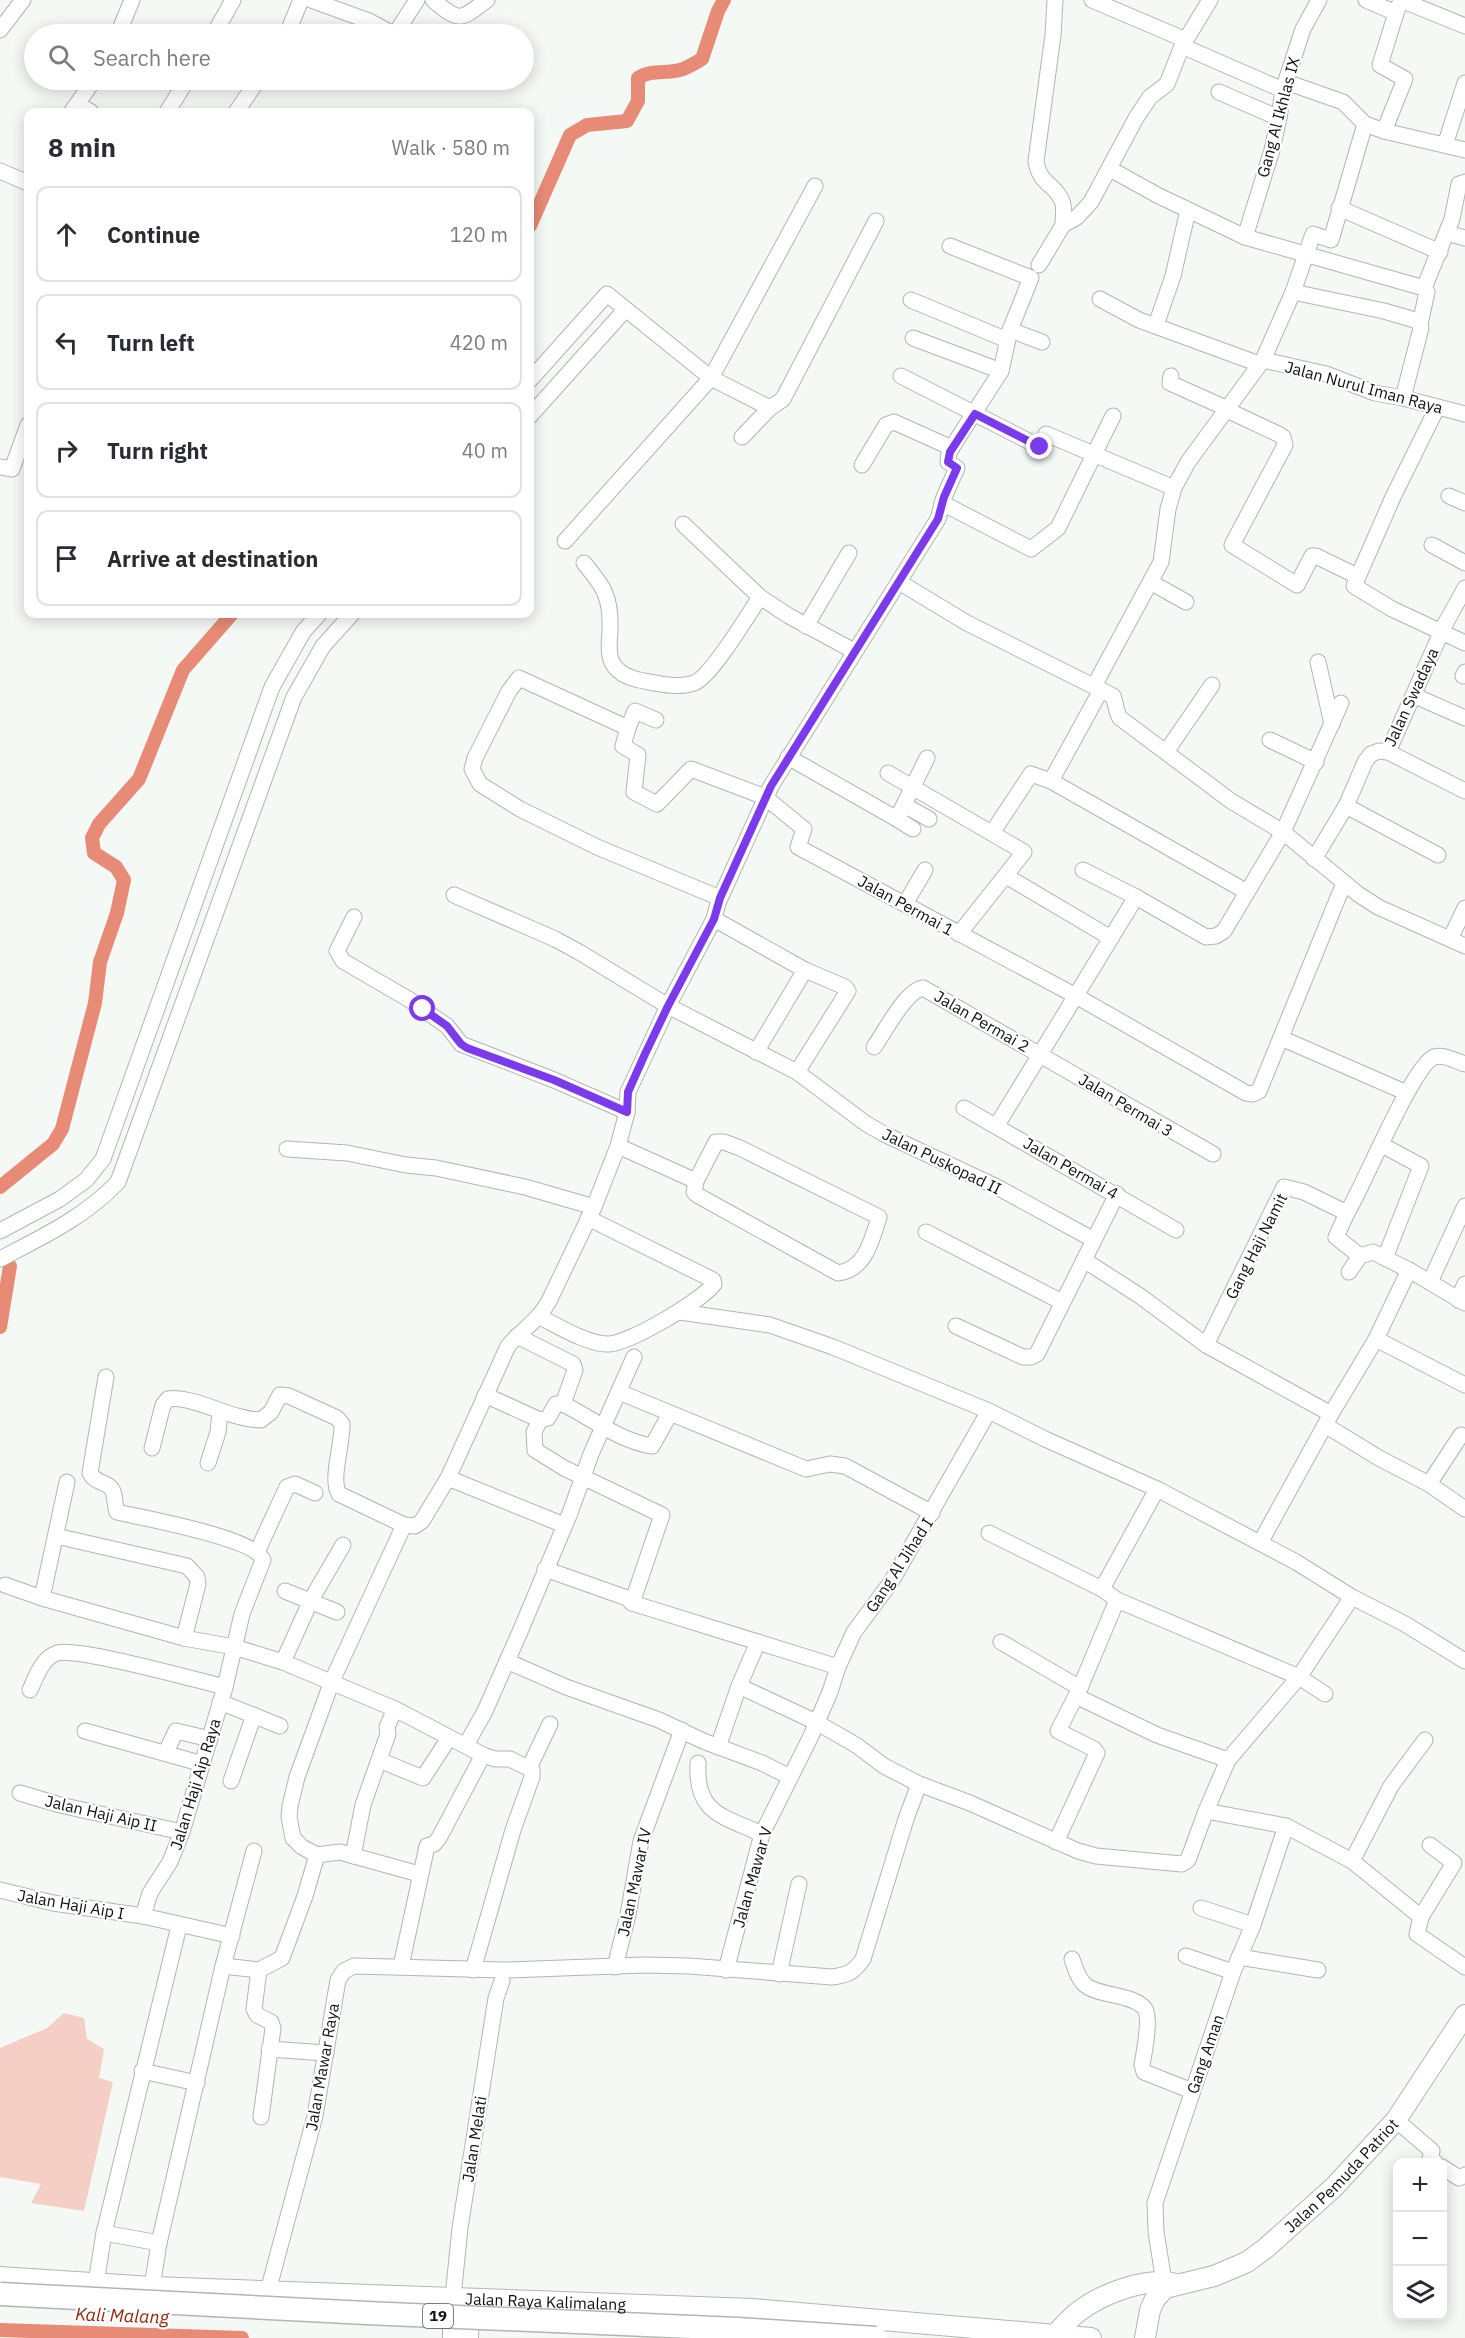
<!DOCTYPE html>
<meta charset="utf-8">
<style>
:root{--surface:#fff;--page:#f2f2f3;--text:#2b2b33;--muted:#7c7c81;--line:#e1e1e2}
body{margin:0;font-family:"IBM Plex Sans",sans-serif;background:var(--page);color:var(--text)}
.controls{position:absolute;right:18px;bottom:18px;display:grid;overflow:hidden;border-radius:12px;box-shadow:0 3px 15px #0003}
.controls button{width:54px;height:54px;display:grid;place-items:center;padding:0;border:0;border-bottom:2px solid var(--line);background:var(--surface);color:var(--text);font:30px sans-serif}
.stop{position:absolute;width:18px;height:18px;margin:-14px;border:4px solid #7c3aed;border-radius:50%;background:#fff}
.stop.end{background:#7c3aed;border-color:#fff;box-shadow:0 2px 6px #0008}
.list{margin:0;padding:0;list-style:none}
h2{display:flex;justify-content:space-between;align-items:center;height:78px;margin:0;padding:0 24px;font-size:26px}
h2 small{font-size:20px;font-weight:400;color:var(--muted)}
.list li{display:grid;grid-template-columns:39px 1fr auto;gap:18px;align-items:center;box-sizing:border-box;height:96px;margin:0 12px 12px;padding:0 12px;border:2px solid var(--line);border-radius:12px}
.list b{display:block;font-size:22px;white-space:nowrap}
.list em{font-size:20px;font-style:normal;color:var(--muted)}
.icon{flex:none;width:33px;height:33px;fill:none;stroke:currentColor;stroke-width:2;stroke-linecap:round;stroke-linejoin:round}
.map{position:relative;flex:none;width:1465px;height:2338px;overflow:hidden}
.search{position:absolute;background:var(--surface);box-shadow:0 3px 15px #0003;left:24px;top:24px;width:510px;height:66px;display:flex;align-items:center;gap:15px;box-sizing:border-box;padding:0 21px;border-radius:33px;color:var(--muted);font-size:22px}
.panel{position:absolute;background:var(--surface);box-shadow:0 3px 15px #0003;left:24px;top:108px;width:510px;height:510px;border-radius:12px}
.map>svg:first-child{display:block}
.green{fill:#f5cfc6}
.lines{fill:none;stroke-linecap:round;stroke-linejoin:round}
.canal{stroke:#e78b77;stroke-width:14}
.minor-casing{stroke:#b1b6b3;stroke-width:17}
.major-casing{stroke:#b1b6b3;stroke-width:22}
.minor{stroke:#fff;stroke-width:15}
.major{stroke:#fff;stroke-width:20}
.highway-bridge-casing{stroke:#b1b6b3;stroke-width:25;stroke-linecap:butt}
.highway-bridge{stroke:#fff;stroke-width:22}
.route{stroke:#7c3aed;stroke-width:8}
.labels{text-anchor:middle;stroke-width:4.5;stroke-linejoin:round;paint-order:stroke}
.shield{fill:#fff;stroke:#585958;stroke-width:1.5}
.shield-label{font-size:15px;font-weight:bold;fill:#101211}
.street-label{font-size:16px;fill:#101211;stroke:#fff}
.water-label{font-size:18px;font-style:italic;fill:#922710;stroke:#fff}
</style>
<div class="map">
<svg width="1465" height="2338" viewBox="0 0 1465 2338">
<rect width="100%" height="100%" fill="#f4f9f6"/>
<polygon class="green" points="64,2013 84,2018 87,2039 104,2049 99,2078 113,2082 84,2211 31,2203 41,2184 0,2177 0,2048 47,2028"/>
<g class="lines">
<g class="canal">
<path d="M530 226 570 135 587 125 627 121 638 101V78C651 69 665 74 680 70 687 68 695 63 702 59L718 11 724 0"/>
<polyline points="0,1187 53,1144 62,1129 95,1003 100,962 117,913 124,880 116,867 94,853 92,838 99,824 139,779 183,670 232,614"/>
<polyline points="0,1327 10,1266"/>
<polyline points="0,2330 242,2338"/>
</g>
<defs>
<g id="minor">
<polyline points="311,0 369,21 393,34"/>
<path d="M433 0C460 23 460 20 487 0"/>
<path d="M1055 0 1053 35 1036 161C1040 186 1055 183 1062 201 1065 207 1063 218 1063 225"/>
<polyline points="1092,0 1186,40"/>
<polyline points="1366,0 1396,13 1401,0 1465,26"/>
<polyline points="0,30 23,0"/>
<polyline points="118,34 132,0"/>
<polyline points="214,34 233,0"/>
<polyline points="287,34 301,0"/>
<polyline points="395,34 417,0"/>
<polyline points="1182,46 1283,90"/>
<polyline points="1286,82 1343,102 1365,124 1384,131 1465,150"/>
<polyline points="1219,92 1279,118"/>
<polyline points="77,104 94,80"/>
<polyline points="71,112 77,104 91,112"/>
<polyline points="167,112 187,80"/>
<polyline points="236,112 258,80"/>
<polyline points="1384,131 1405,79 1380,65 1396,13"/>
<polyline points="1445,145 1465,83"/>
<polyline points="1110,169 1159,196 1245,237 1424,288 1427,292 1420,324"/>
<polyline points="0,171 28,183"/>
<polyline points="1339,208 1440,252"/>
<polyline points="1447,233 1465,238"/>
<polyline points="1245,237 1272,150 1279,118 1283,90 1303,29 1319,0"/>
<polyline points="1039,265 1063,225 1077,217 1091,202 1136,118 1150,97 1167,84 1182,46 1210,0"/>
<polyline points="1424,288 1452,219 1459,184 1465,182"/>
<polyline points="1293,292 1384,311 1418,321 1421,328 1403,398"/>
<polyline points="1100,299 1139,320 1259,364"/>
<polyline points="911,300 1007,340"/>
<polyline points="1156,325 1173,276 1188,210"/>
<polyline points="1010,330 1042,342"/>
<polyline points="913,338 1001,371"/>
<polyline points="1263,360 1326,374 1375,393 1403,398 1465,414"/>
<polyline points="901,376 1040,447 1046,434 1174,488"/>
<polyline points="1171,376 1170,383 1228,409"/>
<polyline points="530,380 607,294 711,378 770,408"/>
<polyline points="1437,408 1393,497 1354,586 1392,609 1465,643"/>
<polyline points="1227,410 1278,434 1283,437 1285,445 1232,545 1297,585 1312,556 1316,556 1357,576"/>
<polyline points="530,416 625,310"/>
<polyline points="742,437 770,408 783,399 876,221"/>
<polyline points="862,465 886,425 894,422 952,448"/>
<polyline points="0,467 12,469 28,425"/>
<polyline points="1449,496 1465,503"/>
<polyline points="942,503 1031,549 1058,528 1113,416"/>
<polyline points="683,524 760,597 789,616 854,651"/>
<polyline points="565,541 711,378 815,186"/>
<polyline points="1432,545 1465,563"/>
<path d="M584 563C604 587 611 597 610 629 610 637 608 648 610 656 613 671 626 677 639 680 656 683 678 689 694 683 711 677 748 615 760 597"/>
<path d="M899 582 967 623 1113 696C1116 703 1116 713 1120 718L1231 801 1283 832 1358 894 1378 907 1465 946"/>
<polyline points="1152,583 1186,602"/>
<polyline points="806,626 849,553"/>
<polyline points="1318,662 1332,724"/>
<polyline points="1463,676 1465,672"/>
<polyline points="1094,686 1161,562 1168,509 1174,488 1188,462 1263,360 1293,292 1313,234 1331,240 1365,124"/>
<polyline points="1415,696 1465,718"/>
<polyline points="628,728 635,711 656,720"/>
<polyline points="1270,740 1316,762"/>
<polyline points="1166,752 1212,685"/>
<polyline points="1388,752 1444,626 1465,588"/>
<polyline points="788,757 897,819 927,758"/>
<polyline points="888,773 1024,852 959,934"/>
<polyline points="1051,781 1247,892"/>
<polyline points="904,805 929,819"/>
<polyline points="1346,806 1438,855"/>
<polyline points="897,819 913,829"/>
<polyline points="992,833 1031,774 1051,781 1101,690"/>
<polyline points="1314,859 1346,806 1365,762 1371,754 1379,751 1388,752 1465,791"/>
<polyline points="1083,870 1136,897 1206,937 1216,936 1224,931 1283,832 1341,703"/>
<polyline points="1006,876 1111,938"/>
<polyline points="454,895 555,939 579,952 668,1006 797,1072 865,1123 884,1134 997,1187 1094,1240"/>
<polyline points="720,898 597,847 520,809 480,784 472,769 475,758 509,691 519,678 628,728 623,746 638,755 634,792 657,804 691,769 765,797 804,829 798,847 1076,996 1246,1093 1253,1094 1259,1091 1344,883"/>
<polyline points="905,904 925,870"/>
<polyline points="354,917 337,951 343,961 410,1000 447,1026 461,1044 554,1080 627,1112"/>
<polyline points="714,919 805,970 845,987 848,991 797,1072"/>
<polyline points="1450,939 1465,908"/>
<polyline points="1281,1038 1407,1093"/>
<path d="M874 1047C885 1032 905 991 923 988L1213 1154"/>
<polyline points="756,1052 805,970"/>
<polyline points="964,1108 1176,1230"/>
<polyline points="997,1125 1136,897"/>
<polyline points="1382,1145 1421,1166 1385,1258"/>
<path d="M618 1146 696 1181 716 1142H724L740 1148 879 1217C872 1240 865 1270 838 1273L697 1195 694 1192 696 1181"/>
<polyline points="287,1149 347,1153 406,1165 436,1168 525,1187 594,1207"/>
<polyline points="1347,1213 1336,1237 1360,1256"/>
<polyline points="0,1231 60,1199 86,1180 103,1159 272,687 303,632 319,614"/>
<polyline points="926,1232 1062,1302"/>
<path d="M0 1259C42 1237 85 1217 118 1182L294 697 323 646 352 614"/>
<polyline points="1084,1260 1140,1296 1206,1345 1331,1414"/>
<polyline points="1349,1272 1360,1256 1373,1252 1409,1270 1465,1303"/>
<polyline points="1430,1282 1465,1206"/>
<polyline points="1458,1300 1465,1284"/>
<polyline points="680,1312 770,1325 833,1347 989,1411 1045,1439 1157,1489 1296,1562 1352,1597 1405,1624 1465,1661"/>
<path d="M540 1317C558 1326 589 1345 609 1344 630 1343 701 1301 714 1284L713 1280 588 1218"/>
<polyline points="956,1326 1023,1357 1031,1357 1037,1354 1117,1194"/>
<polyline points="1376,1339 1465,1385"/>
<path d="M1206 1345 1284 1187 1304 1192 1347 1213C1363 1187 1413 1065 1434 1057 1444 1054 1456 1061 1465 1064"/>
<path d="M106 1377 90 1473C94 1482 103 1481 110 1487 116 1492 114 1505 117 1512 143 1518 255 1538 263 1560L242 1614 225 1687 182 1832 170 1862 150 1893 143 1916"/>
<polyline points="619,1392 806,1469 830,1464 845,1466 932,1513"/>
<polyline points="485,1395 540,1420 548,1418 556,1404 563,1404 575,1370 573,1364 517,1336"/>
<path d="M563 1404C592 1418 619 1441 652 1446L670 1414"/>
<polyline points="540,1420 534,1432 535,1450 564,1468 662,1515 632,1603"/>
<polyline points="1325,1425 1379,1458 1429,1484 1465,1509"/>
<path d="M152 1448 163 1405 168 1399C194 1395 231 1420 261 1420L271 1412 280 1395 289 1396 337 1418 342 1424C343 1443 330 1479 339 1494L404 1525"/>
<polyline points="208,1463 218,1432 220,1412"/>
<polyline points="448,1478 564,1525"/>
<polyline points="1429,1484 1461,1435"/>
<polyline points="989,1533 1102,1589 1117,1600 1299,1677 1325,1694"/>
<polyline points="56,1536 187,1566 197,1577 198,1584 184,1638"/>
<polyline points="1260,1543 1331,1414 1376,1339 1409,1270"/>
<polyline points="257,1552 287,1487 295,1484 315,1493"/>
<polyline points="545,1569 627,1598 632,1603 838,1667"/>
<polyline points="5,1585 42,1598 184,1638 234,1647 283,1662 395,1709 483,1755 495,1759 510,1759 532,1770 532,1777 513,1830 473,1970"/>
<polyline points="1102,1589 1157,1489"/>
<polyline points="285,1591 337,1612"/>
<polyline points="42,1598 67,1482"/>
<polyline points="1001,1642 1080,1688"/>
<polyline points="507,1661 566,1687 659,1720 703,1741 762,1763 790,1777"/>
<polyline points="283,1662 311,1600 343,1545"/>
<polyline points="739,1686 816,1722 856,1745 884,1766 919,1784 970,1803 1078,1851 1096,1856 1182,1864 1188,1860 1206,1811 1228,1760 1299,1677 1352,1597"/>
<path d="M30 1690C36 1677 42 1658 57 1653 79 1647 195 1680 225 1687"/>
<polyline points="1076,1696 1157,1735 1228,1760"/>
<polyline points="220,1702 280,1726"/>
<polyline points="85,1731 203,1764"/>
<polyline points="466,1745 485,1711 519,1634 570,1513 591,1454 634,1357"/>
<polyline points="718,1747 739,1686 758,1642"/>
<polyline points="166,1752 176,1731 210,1739"/>
<polyline points="379,1760 423,1778 449,1738"/>
<path d="M698 1763C695 1814 723 1816 762 1834"/>
<polyline points="529,1768 550,1724"/>
<polyline points="231,1781 254,1715"/>
<polyline points="20,1793 60,1805 182,1832"/>
<polyline points="1206,1811 1286,1826 1352,1861 1391,1786 1425,1740"/>
<polyline points="1056,1842 1097,1753 1094,1749 1058,1731 1080,1688 1117,1600"/>
<polyline points="353,1856 363,1805 388,1734 387,1727 395,1709"/>
<polyline points="1352,1861 1421,1917 1454,1863 1430,1845"/>
<path d="M419 1874 340 1852 317 1855 302 1847 293 1838 289 1817 290 1806 297 1777 332 1681 404 1525 415 1526 422 1521 448 1478 508 1346C522 1330 539 1320 549 1301L594 1207 618 1146 627 1112 628 1092 668 1006 714 919 718 903 771 786 938 519 944 497 957 468 948 462 949 452 1001 371 1010 330 1031 278 950 246"/>
<polyline points="0,1890 53,1903 143,1916 232,1936"/>
<polyline points="1201,1908 1253,1925"/>
<polyline points="1421,1917 1417,1934 1465,1967"/>
<polyline points="1186,1956 1233,1972"/>
<polyline points="1239,1957 1318,1970"/>
<path d="M1072 1959C1075 1968 1079 1982 1088 1987 1102 1996 1136 1995 1145 2009 1151 2019 1144 2053 1142 2065L1144 2072 1192 2091"/>
<polyline points="223,1966 259,1970 282,1958 305,1896 317,1855"/>
<polyline points="401,1966 427,1846 434,1844 439,1838 483,1755"/>
<polyline points="615,1967 628,1915 641,1841 682,1730"/>
<polyline points="259,1970 254,2009 257,2015 271,2022 273,2028 261,2117"/>
<polyline points="726,1970 762,1834 810,1738 830,1692 838,1667 854,1632 891,1582 989,1411"/>
<polyline points="779,1974 799,1884"/>
<polyline points="269,2049 326,2053"/>
<polyline points="142,2071 197,2083"/>
<polyline points="1396,2120 1432,2151 1430,2159 1435,2162"/>
<polyline points="1442,2167 1459,2178 1465,2175"/>
<polyline points="104,2233 159,2243"/>
<polyline points="96,2283 104,2233 179,1926"/>
<polyline points="152,2287 159,2243 223,1966 254,1851"/>
<polyline points="1165,2288 1156,2232 1155,2203 1233,1972 1253,1925 1286,1826"/>
<path d="M268 2291 315 2116 338 1980 344 1971 354 1966 505 1970 644 1965 689 1966 832 1977C848 1975 854 1972 863 1959L906 1819 919 1784"/>
<polyline points="453,2297 460,2228 496,1998 502,1981"/>
</g>
<g id="major">
<path id="s1" d="M0 2277 152 2287 753 2309 1091 2338"/>
<path d="M1055 2335C1062 2327 1070 2318 1078 2312 1101 2294 1147 2276 1176 2284"/>
<polyline points="453,2338 453,2303"/>
<polyline points="468,2338 469,2304"/>
<path id="s2" d="M1145 2338 1150 2310 1155 2299 1165 2288 1214 2276 1247 2262 1266 2248 1334 2187 1396 2120 1465 2015"/>
</g>
</defs>
<use href="#minor" class="minor-casing"/>
<use href="#major" class="major-casing"/>
<use href="#minor" class="minor"/>
<use href="#major" class="major"/>
<defs>
<polyline id="highway-bridge" points="0,2294 366,2313 738,2329 876,2338"/>
</defs>
<use href="#highway-bridge" class="highway-bridge-casing"/>
<use href="#highway-bridge" class="highway-bridge"/>
</g>
<g class="lines">
<polyline class="route" points="423,1009 447,1026 461,1044 467,1048 554,1080 627,1112 628,1092 645,1054 668,1006 714,919 720,898 771,786 938,519 944,497 957,468 948,462 950,452 975,414 1040,447"/>
</g>
<g class="labels">
<rect class="shield" x="423" y="2304" width="30" height="24" rx="4.5"/>
<g class="shield-label">
<text x="438" y="2321">19</text>
</g>
<g class="street-label">
<text transform="translate(1278 117) rotate(-75)" y="6">Gang Al Ikhlas IX</text>
<text transform="translate(1364 387) rotate(15)" y="6">Jalan Nurul Iman Raya</text>
<text transform="translate(1411 697) rotate(-65)" y="6">Jalan Swadaya</text>
<text transform="translate(906 905) rotate(29)" y="6">Jalan Permai 1</text>
<text transform="translate(982 1021) rotate(30)" y="6">Jalan Permai 2</text>
<text transform="translate(1126 1105) rotate(31)" y="6">Jalan Permai 3</text>
<text transform="translate(942 1161) rotate(26)" y="6">Jalan Puskopad II</text>
<text transform="translate(1071 1168) rotate(30)" y="6">Jalan Permai 4</text>
<text transform="translate(1256 1246) rotate(-63)" y="6">Gang Haji Namit</text>
<text transform="translate(899 1565) rotate(-57)" y="6">Gang Al Jihad I</text>
<text transform="translate(195 1784) rotate(-73)" y="6">Jalan Haji Aip Raya</text>
<text transform="translate(101 1813) rotate(13)" y="6">Jalan Haji Aip II</text>
<text transform="translate(752 1877) rotate(-74)" y="6">Jalan Mawar V</text>
<text transform="translate(634 1882) rotate(-78)" y="6">Jalan Mawar IV</text>
<text transform="translate(71 1904) rotate(10)" y="6">Jalan Haji Aip I</text>
<text transform="translate(1205 2054) rotate(-71)" y="6">Gang Aman</text>
<text transform="translate(322 2067) rotate(-80)" y="6">Jalan Mawar Raya</text>
<text transform="translate(474 2139) rotate(-81)" y="6">Jalan Melati</text>
<text dy="6" stroke="none"><textPath href="#s2" startOffset="270">Jalan Pemuda Patriot</textPath></text>
<text dy="6" stroke="none"><textPath href="#s1" startOffset="546">Jalan Raya Kalimalang</textPath></text>
</g>
<g class="water-label">
<text transform="translate(122 2316) rotate(2)" y="6">Kali Malang</text>
</g>
</g>
</svg>
<div class="controls">
<button>+</button>
<button>−</button>
<button><svg class="icon" aria-label="layers" viewBox="0 0 24 24"><path d="M12 4l9 5-9 5-9-5zM3 14l9 5 9-5"/></svg></button>
</div>
<div class="stop" style="left:423px;top:1009px"></div>
<div class="stop end" style="left:1040px;top:447px"></div>
<div class="search"><svg class="icon" aria-label="search" viewBox="0 0 24 24"><circle cx="10" cy="10" r="6"/><path d="M15 15l6 6"/></svg>Search here</div>
<section class="panel">
<h2>8 min<small>Walk · 580 m</small></h2>
<ul class="list">
<li><svg class="icon" aria-label="ahead" viewBox="0 0 24 24"><path d="M12 20V5M6 11l6-6 6 6"/></svg><div><b>Continue</b></div><em>120 m</em></li>
<li><svg class="icon" aria-label="left" viewBox="0 0 24 24"><path d="M17 20v-9H6M10 6l-5 5 5 5"/></svg><div><b>Turn left</b></div><em>420 m</em></li>
<li><svg class="icon" aria-label="right" viewBox="0 0 24 24"><path d="M7 20v-9h11M14 6l5 5-5 5"/></svg><div><b>Turn right</b></div><em>40 m</em></li>
<li><svg class="icon" aria-label="arrive" viewBox="0 0 24 24"><path d="M6 21V4h12l-3 4 3 4H6"/></svg><div><b>Arrive at destination</b></div></li>
</ul>
</section>
</div>
